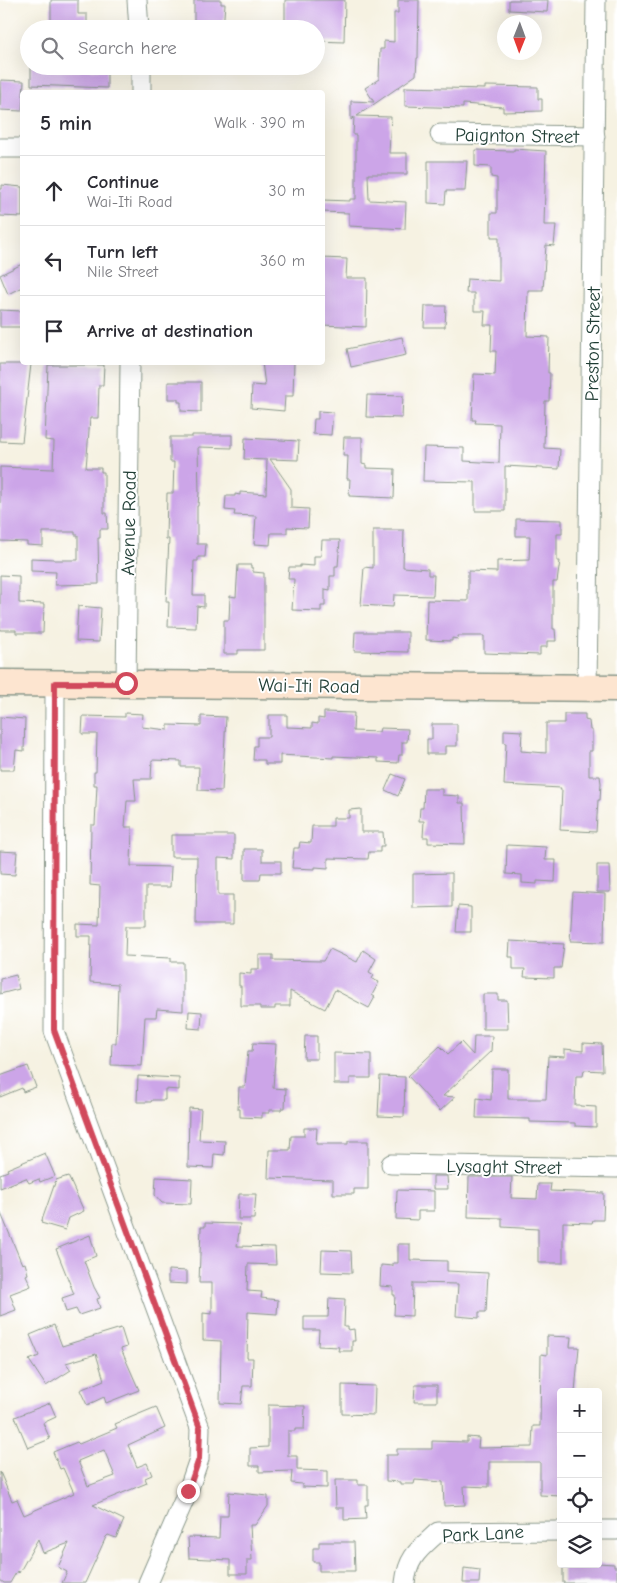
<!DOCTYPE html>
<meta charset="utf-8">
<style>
:root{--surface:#fff;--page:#f2f2f3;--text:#2b2b33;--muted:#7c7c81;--line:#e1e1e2}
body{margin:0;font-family:"Comic Neue",sans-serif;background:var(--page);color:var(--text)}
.controls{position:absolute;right:15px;bottom:15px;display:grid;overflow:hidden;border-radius:5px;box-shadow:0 5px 20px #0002}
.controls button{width:45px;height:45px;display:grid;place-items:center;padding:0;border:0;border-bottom:1px solid var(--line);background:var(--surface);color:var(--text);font:25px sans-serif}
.compass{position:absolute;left:497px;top:15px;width:45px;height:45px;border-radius:50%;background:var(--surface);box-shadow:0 5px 20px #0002;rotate:181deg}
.stop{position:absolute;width:15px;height:15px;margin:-11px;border:4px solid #d1495b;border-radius:50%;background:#fff}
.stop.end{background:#d1495b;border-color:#fff;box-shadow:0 1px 5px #0008}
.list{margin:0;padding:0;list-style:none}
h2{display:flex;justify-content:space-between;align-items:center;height:65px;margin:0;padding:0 20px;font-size:21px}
h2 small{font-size:16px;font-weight:400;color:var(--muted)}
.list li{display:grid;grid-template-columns:32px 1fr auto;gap:15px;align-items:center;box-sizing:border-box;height:70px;padding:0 20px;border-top:1px solid var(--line)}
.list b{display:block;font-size:19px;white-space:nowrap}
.list p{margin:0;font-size:16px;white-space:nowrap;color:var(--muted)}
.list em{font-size:16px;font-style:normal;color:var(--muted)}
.icon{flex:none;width:28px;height:28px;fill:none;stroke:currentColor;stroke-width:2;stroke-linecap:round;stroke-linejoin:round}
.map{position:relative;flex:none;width:617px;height:1583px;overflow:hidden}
.search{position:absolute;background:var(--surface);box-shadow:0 5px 20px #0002;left:20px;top:20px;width:305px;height:55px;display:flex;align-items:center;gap:12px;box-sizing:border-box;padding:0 18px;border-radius:28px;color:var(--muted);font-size:19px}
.panel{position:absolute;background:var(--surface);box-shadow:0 5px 20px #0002;left:20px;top:90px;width:305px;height:275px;border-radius:5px}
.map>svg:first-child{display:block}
.building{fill:#cca5e8;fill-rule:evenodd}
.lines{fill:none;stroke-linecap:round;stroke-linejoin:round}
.minor-casing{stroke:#8a988b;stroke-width:21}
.secondary-casing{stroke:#8a988b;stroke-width:29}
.minor{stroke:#fff;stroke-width:19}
.secondary{stroke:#fde5d0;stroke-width:26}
.route{stroke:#d1495b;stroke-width:6}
.labels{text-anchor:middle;stroke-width:4;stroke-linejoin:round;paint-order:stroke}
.street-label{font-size:19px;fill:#1f3d34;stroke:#fff}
</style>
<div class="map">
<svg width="617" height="1583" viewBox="0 0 617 1583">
<rect width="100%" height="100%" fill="#fff"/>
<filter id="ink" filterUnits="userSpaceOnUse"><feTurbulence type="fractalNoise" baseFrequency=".02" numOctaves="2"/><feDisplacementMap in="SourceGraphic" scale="10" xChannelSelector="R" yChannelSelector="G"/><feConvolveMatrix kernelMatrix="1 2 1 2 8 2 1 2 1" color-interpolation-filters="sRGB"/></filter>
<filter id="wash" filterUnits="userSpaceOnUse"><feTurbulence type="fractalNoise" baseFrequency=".0096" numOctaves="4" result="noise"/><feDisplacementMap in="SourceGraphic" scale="20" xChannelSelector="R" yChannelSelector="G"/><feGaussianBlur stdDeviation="1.12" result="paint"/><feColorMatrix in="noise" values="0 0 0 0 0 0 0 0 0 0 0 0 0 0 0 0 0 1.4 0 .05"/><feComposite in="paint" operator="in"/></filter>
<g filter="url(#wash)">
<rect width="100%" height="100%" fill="#f6f2e2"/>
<g id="blocks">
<g class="building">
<polygon points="51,0 78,0 78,14 87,14 87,28 64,28 64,23 51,23"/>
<polygon points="194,0 221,0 221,4 225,4 223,29 194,29"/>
<polygon points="285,0 345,0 344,42 316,41 316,29 285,29"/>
<polygon points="398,0 419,0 418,58 417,58 416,75 357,116 391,117 389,153 407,153 407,174 368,174 369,200 406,202 405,229 349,226 349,213 322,212 322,200 350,201 350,199 356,199 356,135 353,135 354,117 351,120 351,101 374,102 365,88 379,79 380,49 384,49 384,41 394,42 394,13 398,13"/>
<polygon points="509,0 548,0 547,12 509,10"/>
<polygon points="31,66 56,67 56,71 81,71 81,69 107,70 107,88 31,85"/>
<polygon points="1,80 24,81 22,111 0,110"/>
<polygon points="485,86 538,87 538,99 542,99 542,111 503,112 503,107 463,104 463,108 405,106 405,87 485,89"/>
<polygon points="514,149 546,151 544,225 556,225 554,246 546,245 543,290 528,290 527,336 549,337 548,373 550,373 549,401 545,401 544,448 560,449 559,469 505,466 505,511 475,511 475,482 423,481 424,447 464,448 464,461 499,463 500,424 475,423 476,420 472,420 474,374 495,375 496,351 491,351 492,325 484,325 485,311 474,311 474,293 466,293 467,279 499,281 499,237 491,237 491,213 497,213 497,178 491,177 491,167 475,166 475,150 514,151"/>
<polygon points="428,161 467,161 465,191 446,191 445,204 428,203"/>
<polygon points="2,185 22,187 22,217 0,216 0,189 2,189"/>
<polygon points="322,258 347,259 346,278 367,278 366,327 322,325"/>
<polygon points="22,264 22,287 8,294 0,275"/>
<polygon points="425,306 446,306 445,327 424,327"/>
<polygon points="0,310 22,311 22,327 0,327"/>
<polygon points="402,337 406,355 351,367 347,349"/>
<polygon points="262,362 294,362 293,396 285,396 284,411 251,408 252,385 265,386"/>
<polygon points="0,364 31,364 22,442 0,441"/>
<polygon points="48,365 104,365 103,385 99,385 98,418 90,418 86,468 101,468 101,472 104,472 104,513 107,513 108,529 100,529 100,538 98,538 99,584 55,585 56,572 31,571 31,558 54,559 54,560 78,560 78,535 75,535 75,532 43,532 43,546 27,545 27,542 0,541 0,467 53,469 54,441 45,440"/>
<polygon points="168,382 201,382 201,412 181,411 181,402 178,402 178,399 168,399"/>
<polygon points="367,395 403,396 402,418 366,417"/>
<polygon points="318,411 333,412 331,435 313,434 314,419 318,419"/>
<polygon points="192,435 232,435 232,448 198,447 199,493 198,506 197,506 197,544 206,544 205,557 198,557 198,561 194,561 193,595 204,595 204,607 197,606 196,628 168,627 169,602 166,602 169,539 166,539 167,493 173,493 174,462 170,462 170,437 192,437"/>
<polygon points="344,437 362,437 362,464 366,465 366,468 395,469 394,498 349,496 350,479 347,479 348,456 343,456"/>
<polygon points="245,438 299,441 298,460 270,459 291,489 291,508 309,509 308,528 287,527 287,533 271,533 270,545 254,544 256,516 234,515 235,511 225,510 226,496 235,496 235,494 240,495 240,492 266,494 267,460 244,459"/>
<polygon points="516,519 562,520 562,534 557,534 557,561 560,561 557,582 553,582 553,629 555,629 556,641 547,641 547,647 540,647 540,655 484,653 484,636 458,636 458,639 452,638 452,641 426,640 427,600 468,601 468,571 497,572 497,561 529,560 530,536 516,536"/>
<polygon points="373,530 404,530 403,567 428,569 428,575 434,575 433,596 394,595 393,607 361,605 364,567 373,568"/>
<polygon points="322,540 340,540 338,566 335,566 335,576 330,576 330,590 325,589 325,606 321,606 321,611 292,610 294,579 288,579 289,567 300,567 300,565 314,566 314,556 321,556"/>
<polygon points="238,565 251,565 251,568 253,568 253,572 264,573 264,650 238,650 238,654 224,654 224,620 229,620 230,596 236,597"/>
<polygon points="0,575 19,576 19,603 44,604 43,633 16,633 16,630 0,630"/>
<polygon points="78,606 101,608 99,642 76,641"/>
<polygon points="355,632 408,632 408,652 354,651"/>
<polygon points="324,712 354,713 353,731 379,732 380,728 408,729 407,742 402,742 402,755 399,755 398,763 378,762 378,758 333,756 333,758 280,755 280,764 265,764 265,760 253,760 254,746 257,746 257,737 269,737 269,715 287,715 287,727 312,728 312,723 318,724 318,718 324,719"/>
<polygon points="125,713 143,714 142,727 168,730 168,725 201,726 201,716 226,717 222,791 198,790 199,767 181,767 181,761 152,760 151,779 134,779 136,801 127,801 125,827 132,827 131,866 171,867 170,887 146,887 146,926 126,926 125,956 171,958 171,962 183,962 183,1011 157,1009 156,1017 145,1017 142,1066 111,1065 112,1043 116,1043 118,984 90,982 91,936 77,936 77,924 99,925 100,886 90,885 91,825 95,825 97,785 94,785 94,772 96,772 97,734 82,734 83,716 125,717"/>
<polygon points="564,714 585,714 585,720 589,721 590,730 592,730 592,751 589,751 589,776 600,776 601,783 600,800 598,800 596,832 560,830 562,790 560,790 561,788 504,785 506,743 504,743 504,730 522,731 521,751 546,753 546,723 564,723"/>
<polygon points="0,717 25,719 24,751 16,750 14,770 0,770"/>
<polygon points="432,724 457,724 457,746 445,746 445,754 427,754 427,739 432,739"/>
<polygon points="392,774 405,779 398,796 385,790"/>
<polygon points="424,789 442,789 442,795 459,796 459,803 464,803 465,844 428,843 428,837 423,837 424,821 419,821 420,808 423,808"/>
<polygon points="361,809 361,832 383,832 384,846 380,846 380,852 369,852 368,859 328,858 328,868 315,867 315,869 292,868 294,848 299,848 300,842 311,843 312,826 333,826 333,818 349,818 349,810"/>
<polygon points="171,835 234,835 234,859 218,858 218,895 233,895 233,924 196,924 197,857 171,857"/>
<polygon points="507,845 546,847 545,860 556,860 555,882 537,881 537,884 522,883 522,875 506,874"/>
<polygon points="244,849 262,849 262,861 281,861 281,873 261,873 260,880 244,880"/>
<polygon points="0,851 17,852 15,875 0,874"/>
<polygon points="597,865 609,865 610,892 597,892"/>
<polygon points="452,873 452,907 413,908 413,874"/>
<polygon points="573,892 605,894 604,942 570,941"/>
<polygon points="458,906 471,907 471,932 456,932"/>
<polygon points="510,941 564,944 561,968 554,968 554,978 524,977 525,969 513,969 513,957 509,957"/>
<polygon points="330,949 357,962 363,950 376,959 369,972 374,975 372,979 379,982 372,995 375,997 369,1008 335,990 325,1009 290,991 290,1006 275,1006 275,1009 260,1009 260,1006 241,1006 241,986 239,986 239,973 251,974 251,969 259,969 259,955 273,955 273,960 323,961"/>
<polygon points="16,975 19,989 0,994 0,979"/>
<polygon points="483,994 498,994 498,1000 507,1000 508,1029 483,1029"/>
<polygon points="189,1011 202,1012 201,1029 188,1028"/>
<polygon points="305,1036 317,1036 317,1059 304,1059"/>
<polygon points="474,1036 492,1036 491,1051 443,1096 455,1097 440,1111 408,1076 440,1046 448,1054 461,1042 473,1055"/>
<polygon points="253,1043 276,1044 273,1088 286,1089 285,1108 282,1108 281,1110 269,1110 269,1113 262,1113 262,1118 240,1117 240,1109 238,1109 239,1087 245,1087 248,1051 252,1051"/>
<polygon points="583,1043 602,1044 603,1071 584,1070 583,1076 576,1076 575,1105 580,1105 580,1106 596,1107 596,1127 575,1126 575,1123 530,1122 530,1119 476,1118 477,1098 491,1100 492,1069 508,1069 508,1099 546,1099 548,1056 565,1057 565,1049 583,1051"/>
<polygon points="334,1053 371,1054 371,1078 350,1078 350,1084 334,1084"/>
<polygon points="28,1066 36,1087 23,1092 22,1088 0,1097 0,1076"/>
<polygon points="138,1076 179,1078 179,1090 165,1089 165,1100 152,1100 151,1102 137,1102"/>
<polygon points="380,1076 405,1077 404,1117 378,1116"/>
<polygon points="189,1108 201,1109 199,1140 225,1141 224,1155 214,1154 213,1168 188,1167"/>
<polygon points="304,1128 317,1128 316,1144 348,1144 348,1141 368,1141 368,1189 354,1189 354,1194 333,1194 333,1180 268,1178 269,1150 290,1150 291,1136 304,1136"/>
<polygon points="45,1153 55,1176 40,1182 39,1179 29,1183 26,1178 0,1188 0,1174 8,1171 7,1169"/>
<polygon points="68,1176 84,1211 69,1218 65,1230 41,1223 56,1180"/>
<polygon points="433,1176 447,1176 448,1189 433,1189"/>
<polygon points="156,1177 192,1179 191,1204 162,1203 155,1195"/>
<polygon points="469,1177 512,1177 511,1198 537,1199 538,1184 551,1184 550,1191 604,1193 603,1220 593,1220 592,1223 563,1222 563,1263 538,1263 538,1229 502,1227 502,1218 468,1217"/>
<polygon points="397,1190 434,1191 434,1211 418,1211 418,1220 396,1219"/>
<polygon points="239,1194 256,1194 254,1219 238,1219"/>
<polygon points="0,1211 22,1264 25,1263 28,1274 26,1275 31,1286 10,1294 16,1310 0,1316"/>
<polygon points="205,1223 240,1224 237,1246 275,1247 276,1265 248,1264 247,1291 262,1292 261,1298 278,1300 277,1314 248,1312 247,1358 253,1358 252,1386 243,1386 241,1404 220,1403 221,1341 203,1340 203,1313 212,1314 212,1283 199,1283 201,1227 205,1227"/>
<polygon points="90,1235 96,1256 84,1261 94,1287 100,1298 97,1299 100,1308 79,1315 76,1309 66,1312 62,1298 74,1294 56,1249"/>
<polygon points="398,1244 410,1244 410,1260 447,1261 447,1271 488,1273 486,1312 479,1312 479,1318 456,1316 458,1284 413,1283 412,1316 394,1315 395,1295 393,1295 393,1287 380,1286 381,1265 393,1266 393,1263 398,1263"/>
<polygon points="322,1250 351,1251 352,1273 321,1272"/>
<polygon points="168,1270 187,1271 187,1284 168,1283"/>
<polygon points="329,1298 345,1299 344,1327 348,1327 348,1330 354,1329 355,1341 352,1341 352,1351 338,1351 339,1347 318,1346 319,1330 304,1330 304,1317 328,1317"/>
<polygon points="54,1325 62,1346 121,1328 127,1347 121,1349 139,1390 106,1403 104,1397 87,1405 80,1390 104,1380 96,1354 66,1363 71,1370 46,1386 29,1360 39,1356 30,1335"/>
<polygon points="547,1336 571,1337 570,1347 579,1347 575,1392 561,1392 561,1496 540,1495 540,1462 489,1462 489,1487 464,1486 465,1505 444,1506 443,1482 415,1480 414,1484 400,1484 400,1482 386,1481 386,1455 397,1455 397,1449 432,1449 432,1441 467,1442 467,1437 479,1438 478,1448 532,1447 533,1426 540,1426 541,1354 547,1355"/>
<polygon points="342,1385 375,1386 374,1415 342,1414"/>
<polygon points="415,1385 437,1385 437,1402 414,1402"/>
<polygon points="50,1403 56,1417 43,1423 50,1439 28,1448 15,1417"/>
<polygon points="268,1405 305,1406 304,1429 295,1429 295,1431 288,1431 288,1456 297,1456 297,1470 327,1471 327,1488 302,1487 302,1484 291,1483 292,1471 259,1472 259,1466 250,1466 250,1448 268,1447"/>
<path d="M156 1407 165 1428 128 1445 137 1467 147 1463 152 1475 145 1478 147 1483 93 1505 124 1520 116 1538 108 1535 106 1537 85 1583H62L67 1572 58 1567 69 1543 43 1553 38 1539 19 1573 17 1571 10 1583H4L0 1580V1472L12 1501 17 1499 24 1515 74 1493 63 1468 60 1469 53 1452 77 1442 79 1444 117 1428 115 1424ZM104 1450 115 1476 88 1486 78 1461Z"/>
<polygon points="335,1480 358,1480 358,1485 368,1485 368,1505 365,1505 366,1519 344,1520 344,1508 336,1508"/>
<polygon points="229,1492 268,1496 268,1506 255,1525 250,1525 252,1560 247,1560 247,1574 230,1574 230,1560 189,1558 188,1537 219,1538 220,1516 228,1516"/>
<polygon points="319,1542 354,1542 355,1571 319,1571 319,1562 313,1562 313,1548 319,1548"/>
<polygon points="598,1563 614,1564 614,1567 617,1567 617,1583 563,1583 563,1564 591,1565 598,1564"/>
<polygon points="464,1568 480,1570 479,1583 463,1583"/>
</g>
</g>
</g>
<g filter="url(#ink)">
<use href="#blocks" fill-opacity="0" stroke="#8a988b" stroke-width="1"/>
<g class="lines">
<defs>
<g id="minor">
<polyline points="137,0 139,29"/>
<polyline points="141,92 141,66"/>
<polyline points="440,134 595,136"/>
<polyline points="0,148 22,148"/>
<polyline points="55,683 54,1031 200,1428 199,1459 188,1491 148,1583"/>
<polyline points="126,683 130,362"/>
<polyline points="587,688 596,0"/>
<polyline points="391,1164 617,1168"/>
<polyline points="598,1530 617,1530"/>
<path d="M405 1583C408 1556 420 1549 438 1532L561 1531"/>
</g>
<polyline id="secondary" points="0,683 617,688"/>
</defs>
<use href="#minor" class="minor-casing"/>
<use href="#secondary" class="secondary-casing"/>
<use href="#minor" class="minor"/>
<use href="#secondary" class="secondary"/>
</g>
</g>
<g class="lines" filter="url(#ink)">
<polyline class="route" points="126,683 55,683 54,1030 200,1428 199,1459 188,1491"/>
</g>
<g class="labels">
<g class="street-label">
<text transform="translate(517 135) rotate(1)" y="7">Paignton Street</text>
<text transform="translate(592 344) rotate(-89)" y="7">Preston Street</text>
<text transform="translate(128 523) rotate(-89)" y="7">Avenue Road</text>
<text transform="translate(309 685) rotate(1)" y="7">Wai-Iti Road</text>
<text transform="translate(504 1166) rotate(1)" y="7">Lysaght Street</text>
<text transform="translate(483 1533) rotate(-3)" y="7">Park Lane</text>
</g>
</g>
</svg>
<div class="controls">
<button>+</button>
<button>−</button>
<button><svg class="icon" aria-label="locate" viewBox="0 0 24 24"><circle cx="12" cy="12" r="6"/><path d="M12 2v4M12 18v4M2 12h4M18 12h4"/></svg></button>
<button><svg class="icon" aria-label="layers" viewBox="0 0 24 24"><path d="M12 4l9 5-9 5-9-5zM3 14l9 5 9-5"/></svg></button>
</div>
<svg class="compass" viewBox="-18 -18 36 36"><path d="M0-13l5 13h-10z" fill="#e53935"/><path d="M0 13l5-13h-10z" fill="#7c7c81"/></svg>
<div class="stop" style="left:126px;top:683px"></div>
<div class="stop end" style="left:188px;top:1491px"></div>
<div class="search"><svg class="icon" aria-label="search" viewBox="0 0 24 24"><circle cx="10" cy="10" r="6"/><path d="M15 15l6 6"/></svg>Search here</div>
<section class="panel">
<h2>5 min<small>Walk · 390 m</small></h2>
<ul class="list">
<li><svg class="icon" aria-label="ahead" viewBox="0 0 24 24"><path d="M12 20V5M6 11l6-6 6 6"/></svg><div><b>Continue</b><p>Wai-Iti Road</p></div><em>30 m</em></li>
<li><svg class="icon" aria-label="left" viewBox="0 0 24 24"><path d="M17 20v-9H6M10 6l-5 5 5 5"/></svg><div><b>Turn left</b><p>Nile Street</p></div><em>360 m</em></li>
<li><svg class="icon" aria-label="arrive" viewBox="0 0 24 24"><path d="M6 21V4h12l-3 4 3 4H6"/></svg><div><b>Arrive at destination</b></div></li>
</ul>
</section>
</div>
